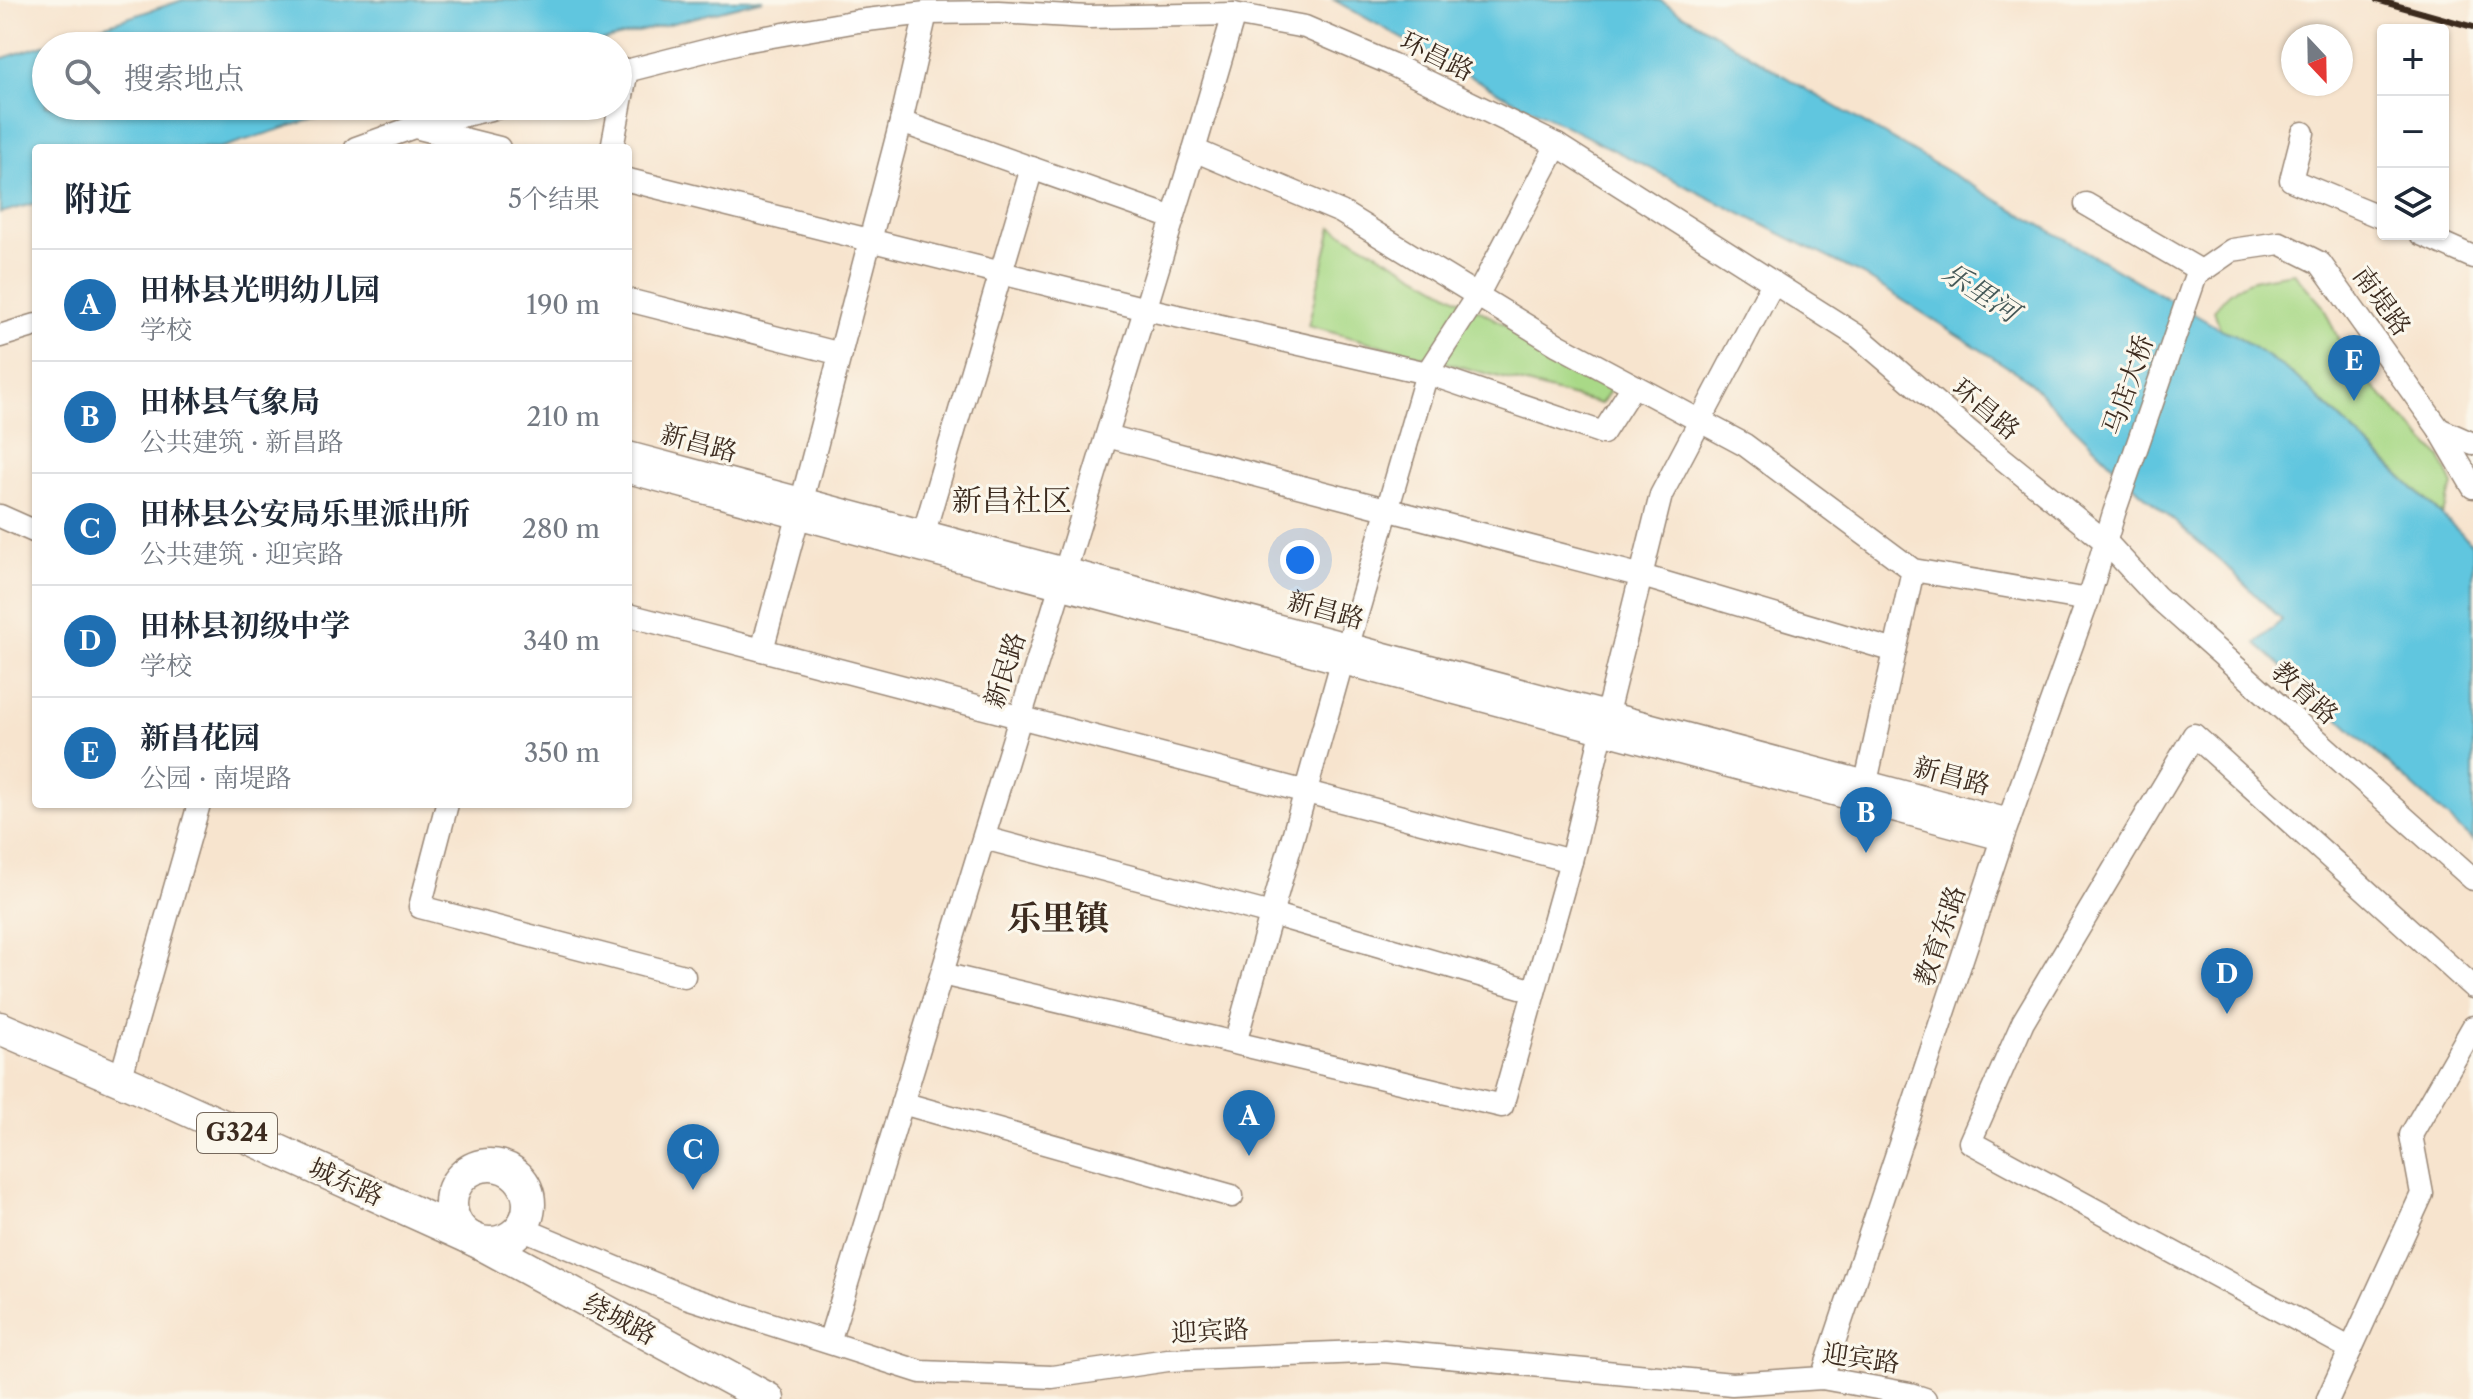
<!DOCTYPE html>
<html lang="zh">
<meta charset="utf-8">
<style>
:root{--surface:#fff;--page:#f6f6f7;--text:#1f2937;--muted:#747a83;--line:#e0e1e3;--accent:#1f6fb2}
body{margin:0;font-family:"Libre Caslon Text","Noto Serif SC",serif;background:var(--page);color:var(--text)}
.controls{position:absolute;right:24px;top:24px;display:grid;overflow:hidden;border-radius:8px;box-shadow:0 2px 6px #0004}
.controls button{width:72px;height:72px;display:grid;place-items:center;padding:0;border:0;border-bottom:2px solid var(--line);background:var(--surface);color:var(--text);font:40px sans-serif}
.compass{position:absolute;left:2281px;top:24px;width:72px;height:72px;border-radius:50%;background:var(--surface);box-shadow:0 2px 6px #0004;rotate:158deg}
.you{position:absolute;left:1300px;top:560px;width:28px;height:28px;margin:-20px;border:6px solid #fff;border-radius:50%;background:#1a73e8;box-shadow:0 0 0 12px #1a73e833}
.badge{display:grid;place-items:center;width:52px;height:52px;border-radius:50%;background:var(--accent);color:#fff;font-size:26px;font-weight:700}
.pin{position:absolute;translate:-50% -66px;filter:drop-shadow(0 2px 4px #0008)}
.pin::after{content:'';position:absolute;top:42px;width:28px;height:24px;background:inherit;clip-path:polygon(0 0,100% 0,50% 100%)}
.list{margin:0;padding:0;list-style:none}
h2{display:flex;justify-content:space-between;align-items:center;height:104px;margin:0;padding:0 32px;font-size:34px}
h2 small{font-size:26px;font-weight:400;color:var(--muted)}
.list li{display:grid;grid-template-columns:52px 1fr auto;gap:24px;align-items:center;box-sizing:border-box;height:112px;padding:0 32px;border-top:2px solid var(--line)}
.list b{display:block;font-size:30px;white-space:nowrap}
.list p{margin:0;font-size:26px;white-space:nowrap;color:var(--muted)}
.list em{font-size:26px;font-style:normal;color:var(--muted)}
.icon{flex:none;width:44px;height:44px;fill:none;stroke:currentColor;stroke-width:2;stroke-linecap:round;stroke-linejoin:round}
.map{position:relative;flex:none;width:2473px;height:1399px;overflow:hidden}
.search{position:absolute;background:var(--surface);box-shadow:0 2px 6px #0004;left:32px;top:32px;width:600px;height:88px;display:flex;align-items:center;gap:20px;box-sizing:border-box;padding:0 28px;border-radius:44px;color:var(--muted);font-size:30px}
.panel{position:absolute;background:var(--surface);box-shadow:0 2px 6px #0004;left:32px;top:144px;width:600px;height:664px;border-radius:8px}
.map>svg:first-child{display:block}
.green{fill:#a9d987;stroke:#728252;stroke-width:2}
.water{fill:#61c6df;stroke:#4e787e;stroke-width:2}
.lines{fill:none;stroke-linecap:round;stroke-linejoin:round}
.minor-casing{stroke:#998776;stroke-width:25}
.highway-casing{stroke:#998776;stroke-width:35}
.minor{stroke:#fff;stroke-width:22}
.highway{stroke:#fff;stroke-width:32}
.rail{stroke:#3b2a1e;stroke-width:6}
.labels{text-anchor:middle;stroke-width:6;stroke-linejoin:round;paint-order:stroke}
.shield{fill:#fbf7ec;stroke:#75685c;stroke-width:2}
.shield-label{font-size:24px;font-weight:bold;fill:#3b2a1e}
.street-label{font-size:26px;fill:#3b2a1e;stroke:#fbf7ec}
.water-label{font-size:28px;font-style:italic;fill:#465958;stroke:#fbf7ec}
.quarter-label{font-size:30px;fill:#3b2a1e;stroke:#fbf7ec}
.district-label{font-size:34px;font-weight:bold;fill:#3b2a1e;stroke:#fbf7ec}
</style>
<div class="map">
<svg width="2473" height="1399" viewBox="0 0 2473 1399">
<rect width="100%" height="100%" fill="#fbf7ec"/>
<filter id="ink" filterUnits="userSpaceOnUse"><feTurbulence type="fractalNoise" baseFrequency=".0125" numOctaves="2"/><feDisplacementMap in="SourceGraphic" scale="16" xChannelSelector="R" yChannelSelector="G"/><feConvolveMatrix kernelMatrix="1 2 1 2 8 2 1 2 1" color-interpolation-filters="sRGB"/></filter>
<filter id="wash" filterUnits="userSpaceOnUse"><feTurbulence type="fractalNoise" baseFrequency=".006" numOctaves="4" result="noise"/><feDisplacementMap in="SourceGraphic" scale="32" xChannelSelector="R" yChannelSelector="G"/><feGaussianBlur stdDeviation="1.8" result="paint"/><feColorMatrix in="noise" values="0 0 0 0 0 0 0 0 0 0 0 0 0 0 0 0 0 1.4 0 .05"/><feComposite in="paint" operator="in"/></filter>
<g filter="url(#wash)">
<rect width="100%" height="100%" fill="#f7e4ce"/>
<g class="green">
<polygon points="1332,227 1613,386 1601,404 1308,326"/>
<path d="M2294 273 2323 306 2348 360 2441 458 2453 486 2442 515 2294 375 2234 334 2220 329 2214 310C2237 278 2257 278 2294 273Z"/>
</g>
<g class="water">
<polygon points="183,0 763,0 583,46 46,46 46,106 355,106 220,148 36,148 36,203 0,213 0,59"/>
<polygon points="1334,0 1659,0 1809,91 2220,329 2234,334 2294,375 2473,545 2473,841 2256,643 2282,620 2221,561 2140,492 2025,378 1863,275 1500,93"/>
</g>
</g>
<g filter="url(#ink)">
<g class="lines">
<defs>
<g id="minor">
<polyline points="618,73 744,41 858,21 926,13 998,12 1088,17 1234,14 1305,27 1391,64 1557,145 1859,337 1971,433 2107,543 2156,596 2473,879"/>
<polyline points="901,122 1173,218"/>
<polyline points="419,128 499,148"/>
<polyline points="2303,133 2291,180 2383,218"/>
<polyline points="356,148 414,127 503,106"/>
<polyline points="612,148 627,70"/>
<polyline points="1194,150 1341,212 1558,345 1745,445 1913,570 2088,600"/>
<polyline points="628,180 1146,309 1427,373 1603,433 1633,386"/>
<polyline points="2086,204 2201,271"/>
<polyline points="2421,234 2473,257"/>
<polyline points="628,300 841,354"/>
<polyline points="0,336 36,325"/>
<polyline points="2439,429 2473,444"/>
<polyline points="1107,436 1642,576 1895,651"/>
<polyline points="628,453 2009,820"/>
<polyline points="628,472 2002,839"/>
<polyline points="802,500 901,122 926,13"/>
<polyline points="0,516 36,532"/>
<polyline points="924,532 1032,168"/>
<polyline points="628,615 1571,861"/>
<polyline points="1348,645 1427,373 1477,296 1557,145"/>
<polyline points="762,650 798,517"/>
<polyline points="1607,713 1661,495 1773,283"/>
<polyline points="1866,782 1913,570"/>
<polyline points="447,804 420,907 684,976"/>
<polyline points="984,838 1271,914 1534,991"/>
<polyline points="942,974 1502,1106 1571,861 1602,732"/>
<polyline points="1235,1043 1342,662"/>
<polyline points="120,1080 199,804"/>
<polyline points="902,1103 1232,1196"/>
<polyline points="521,1228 686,1297 921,1372 1052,1377 1168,1360 1384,1351 1732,1384 1822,1378 1910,1394 1925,1399"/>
<polyline points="829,1342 1194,150 1234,14"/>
<polyline points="2351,1349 1970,1142 2023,1022 2194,735 2473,987"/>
<polyline points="1822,1378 2002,839 2088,600 2114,513 2196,275 2232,250 2280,243 2320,263 2439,429 2473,487"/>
<polyline points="2328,1399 2422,1194 2411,1135 2473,1027"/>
</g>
<g id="highway">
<polyline points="0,1028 137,1087 473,1239 768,1399"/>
<circle cx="490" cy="1204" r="39"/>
</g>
</defs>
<use href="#minor" class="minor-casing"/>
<use href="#highway" class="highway-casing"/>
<use href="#minor" class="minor"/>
<use href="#highway" class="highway"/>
<polyline class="rail" points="2377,0 2473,27"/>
</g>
</g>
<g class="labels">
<rect class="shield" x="197" y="1113" width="80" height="40" rx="6"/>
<g class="shield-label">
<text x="237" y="1141">G324</text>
</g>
<g class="street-label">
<text transform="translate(1437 56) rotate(26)" y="9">环昌路</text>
<text transform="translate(2382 301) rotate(54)" y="9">南堤路</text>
<text transform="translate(2128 385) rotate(-71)" y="9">马店大桥</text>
<text transform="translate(1986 409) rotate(40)" y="9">环昌路</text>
<text transform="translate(699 443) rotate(15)" y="9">新昌路</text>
<text transform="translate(1326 610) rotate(15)" y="9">新昌路</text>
<text transform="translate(1005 670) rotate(-72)" y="9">新民路</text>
<text transform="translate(2305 693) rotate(42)" y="9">教育路</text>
<text transform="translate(1952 776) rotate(15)" y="9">新昌路</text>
<text transform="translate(1940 936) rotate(-71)" y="9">教育东路</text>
<text transform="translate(346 1182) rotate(24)" y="9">城东路</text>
<text transform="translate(620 1319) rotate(28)" y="9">绕城路</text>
<text transform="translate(1210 1331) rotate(-3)" y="9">迎宾路</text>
<text transform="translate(1861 1358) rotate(8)" y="9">迎宾路</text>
</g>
<g class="water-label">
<text transform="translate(1981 292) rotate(33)" y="10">乐里河</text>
</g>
<g class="quarter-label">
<text x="1012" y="511">新昌社区</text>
</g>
<g class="district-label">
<text x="1058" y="930">乐里镇</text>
</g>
</g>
</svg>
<div class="controls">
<button>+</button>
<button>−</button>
<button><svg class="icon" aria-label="layers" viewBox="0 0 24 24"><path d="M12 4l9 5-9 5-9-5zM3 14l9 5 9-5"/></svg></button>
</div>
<svg class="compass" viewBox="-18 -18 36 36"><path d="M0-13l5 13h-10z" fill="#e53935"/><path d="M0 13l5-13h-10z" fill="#747a83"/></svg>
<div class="you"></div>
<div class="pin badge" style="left:1249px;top:1156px">A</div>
<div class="pin badge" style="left:1866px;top:853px">B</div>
<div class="pin badge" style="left:693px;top:1190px">C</div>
<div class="pin badge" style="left:2227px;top:1014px">D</div>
<div class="pin badge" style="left:2354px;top:401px">E</div>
<div class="search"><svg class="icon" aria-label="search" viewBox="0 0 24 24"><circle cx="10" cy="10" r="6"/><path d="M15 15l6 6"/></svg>搜索地点</div>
<section class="panel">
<h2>附近<small>5个结果</small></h2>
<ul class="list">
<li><span class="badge">A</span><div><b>田林县光明幼儿园</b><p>学校</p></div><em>190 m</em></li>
<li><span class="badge">B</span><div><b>田林县气象局</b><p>公共建筑 · 新昌路</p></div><em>210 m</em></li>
<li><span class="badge">C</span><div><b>田林县公安局乐里派出所</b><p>公共建筑 · 迎宾路</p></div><em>280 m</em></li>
<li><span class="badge">D</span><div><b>田林县初级中学</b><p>学校</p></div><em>340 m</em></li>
<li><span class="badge">E</span><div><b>新昌花园</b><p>公园 · 南堤路</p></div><em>350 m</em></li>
</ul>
</section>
</div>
